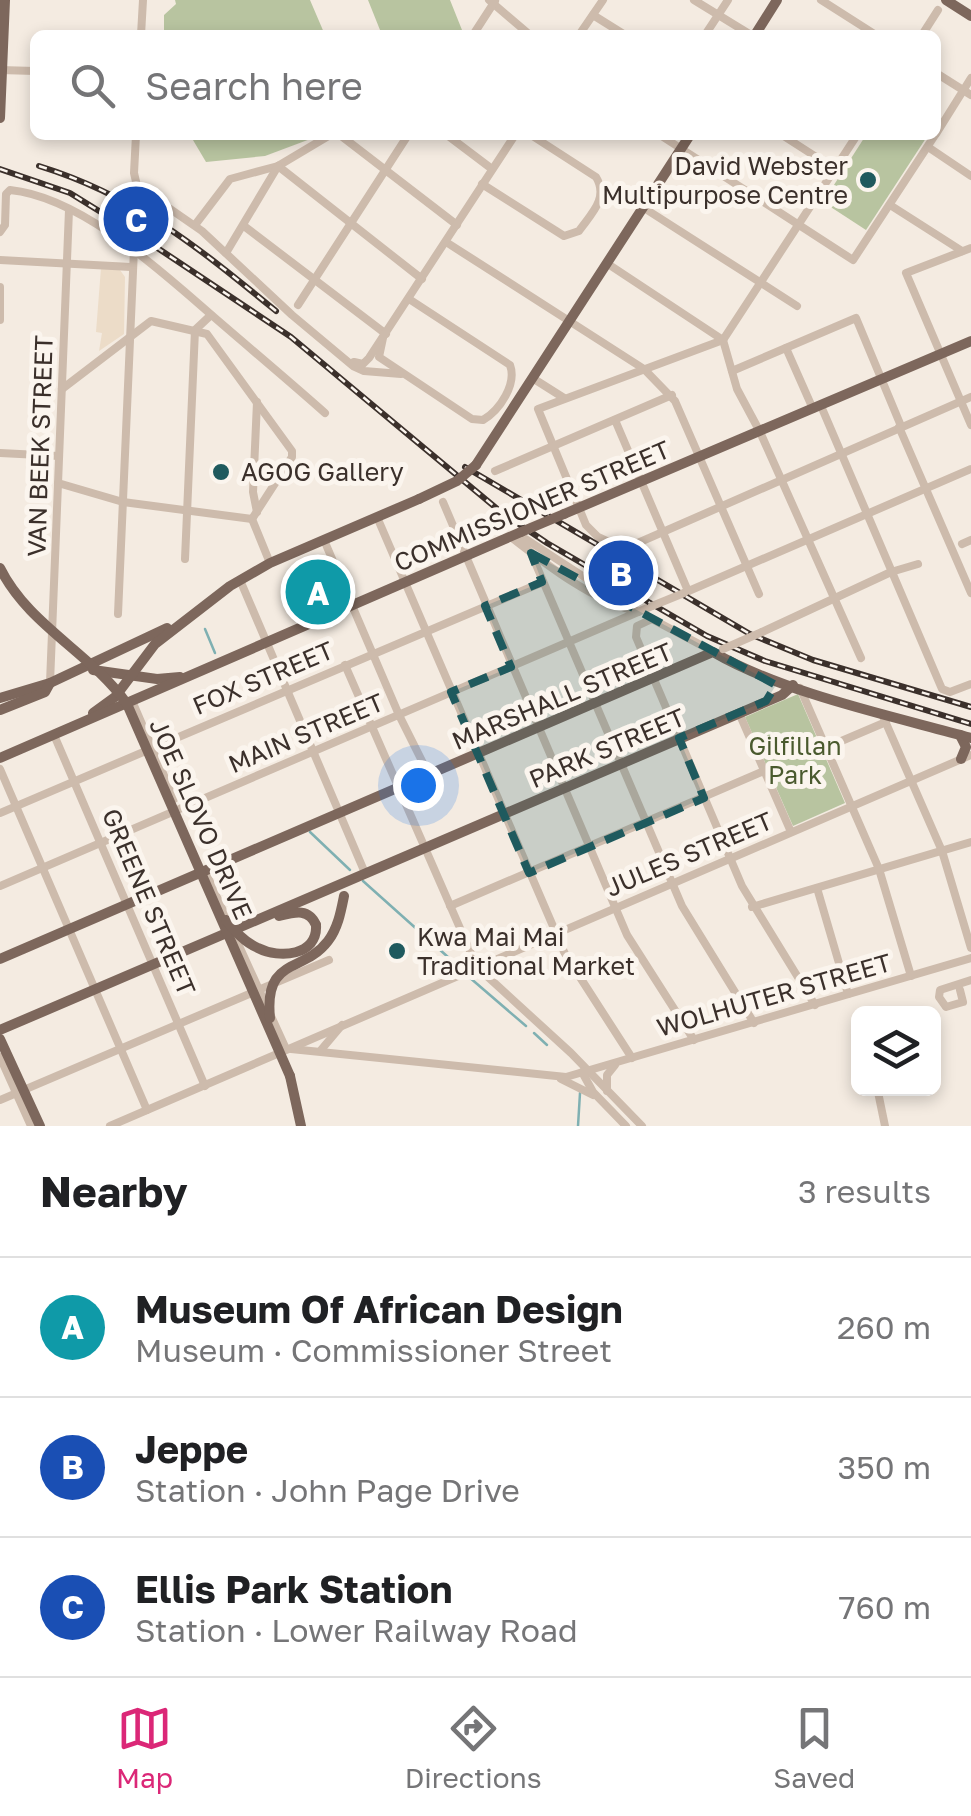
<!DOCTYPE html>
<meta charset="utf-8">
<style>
:root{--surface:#fff;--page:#f6f6f6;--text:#202124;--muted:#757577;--line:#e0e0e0;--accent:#db2777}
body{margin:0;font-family:"Golos Text",sans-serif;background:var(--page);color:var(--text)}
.controls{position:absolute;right:30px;bottom:30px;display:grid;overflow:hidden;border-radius:15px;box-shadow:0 5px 15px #0003}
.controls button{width:90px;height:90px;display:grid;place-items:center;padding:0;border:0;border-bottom:2px solid var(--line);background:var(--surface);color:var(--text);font:50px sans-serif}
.you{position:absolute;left:418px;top:785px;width:35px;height:35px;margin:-25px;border:8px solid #fff;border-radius:50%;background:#1a73e8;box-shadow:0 0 0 15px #1a73e833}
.badge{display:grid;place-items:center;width:65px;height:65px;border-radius:50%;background:var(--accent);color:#fff;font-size:32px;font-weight:700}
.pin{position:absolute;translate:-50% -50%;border:5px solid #fff;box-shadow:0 2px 10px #0006}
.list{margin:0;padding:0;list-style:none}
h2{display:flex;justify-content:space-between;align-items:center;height:130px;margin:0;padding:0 40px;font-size:42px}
h2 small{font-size:32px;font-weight:400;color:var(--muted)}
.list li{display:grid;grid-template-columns:65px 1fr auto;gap:30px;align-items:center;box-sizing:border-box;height:140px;padding:0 40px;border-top:2px solid var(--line)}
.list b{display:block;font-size:38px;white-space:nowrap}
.list p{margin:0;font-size:32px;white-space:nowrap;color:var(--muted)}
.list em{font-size:32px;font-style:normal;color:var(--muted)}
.icon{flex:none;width:55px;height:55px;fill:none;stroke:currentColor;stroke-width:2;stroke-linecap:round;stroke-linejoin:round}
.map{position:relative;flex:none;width:971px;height:1126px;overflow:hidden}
.search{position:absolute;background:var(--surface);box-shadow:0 5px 15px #0003;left:30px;right:30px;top:30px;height:110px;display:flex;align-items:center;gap:25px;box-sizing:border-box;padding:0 35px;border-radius:15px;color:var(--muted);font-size:38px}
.sheet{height:550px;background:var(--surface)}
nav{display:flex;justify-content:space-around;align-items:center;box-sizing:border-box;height:140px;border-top:2px solid var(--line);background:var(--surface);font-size:28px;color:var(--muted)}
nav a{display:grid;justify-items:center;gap:5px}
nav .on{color:var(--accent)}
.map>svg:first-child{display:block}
.green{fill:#b8c4a0}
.plaza{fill:#ecdcc8}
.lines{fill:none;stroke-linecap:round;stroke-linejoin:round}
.stream{stroke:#7fb0b2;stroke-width:2.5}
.minor{stroke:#cdbbac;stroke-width:8}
.major{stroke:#7d675c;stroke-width:10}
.rail-casing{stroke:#3b302b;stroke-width:6}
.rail{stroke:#fbf5ee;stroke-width:2.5;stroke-dasharray:8;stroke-linecap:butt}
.minor-bridge{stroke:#cdbbac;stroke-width:8}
.major-bridge{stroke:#7d675c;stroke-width:10}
.marked{fill:#1f5a5e;fill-opacity:0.2;stroke:#1f5a5e;stroke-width:8;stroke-dasharray:20 12;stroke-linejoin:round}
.poi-dot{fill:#1f5a5e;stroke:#fbf5ee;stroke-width:4}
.labels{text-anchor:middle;stroke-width:10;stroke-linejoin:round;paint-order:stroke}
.poi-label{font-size:25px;fill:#3b302b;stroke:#fbf5ee;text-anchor:start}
.street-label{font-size:25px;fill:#3b302b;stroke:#fbf5ee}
.park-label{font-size:25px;fill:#4a5a2e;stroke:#fbf5ee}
</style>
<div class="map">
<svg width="971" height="1126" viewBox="0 0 971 1126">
<rect width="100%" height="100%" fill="#f4ebe1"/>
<g class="green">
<polygon points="175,0 310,0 325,35 164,35 164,15 176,4"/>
<polygon points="368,0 450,0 462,30 455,35 382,35"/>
<polygon points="190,135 321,135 265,156 206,162"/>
<polygon points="866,135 928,135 866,230 823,202"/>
<polygon points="798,694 845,803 793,826 745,717"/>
</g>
<polygon class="plaza" points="101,268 120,270 125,277 124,334 99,351 102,333 96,332"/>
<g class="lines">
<g class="stream">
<polyline points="205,629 215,653"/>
<polyline points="310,832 350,870"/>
<polyline points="363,881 458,966"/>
<polyline points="469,977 526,1026"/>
<polyline points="534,1033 547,1045"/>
<polyline points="578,1126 580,1093"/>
</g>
<g class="minor">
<polyline points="489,0 530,35"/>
<polyline points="694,0 751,35"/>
<polyline points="821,0 876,35"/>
<polyline points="593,15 625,35"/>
<polyline points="141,35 143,0"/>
<polyline points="473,35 495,1"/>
<polyline points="579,35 603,0"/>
<polyline points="705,35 728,0"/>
<polyline points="922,35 938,10"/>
<polyline points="0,70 35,71"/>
<polyline points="936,73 971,95"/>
<polyline points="936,134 971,78"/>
<polyline points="136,135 134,173 137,186 202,231 292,315 353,366 364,371 401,374"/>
<polyline points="340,135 457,225"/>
<polyline points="447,135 492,169"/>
<polyline points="660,135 853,260 935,135"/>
<polyline points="782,135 835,169"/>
<polyline points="928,147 971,176"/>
<polyline points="278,166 422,279"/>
<path d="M482 184 564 236 579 231C591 214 609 198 596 177L531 135"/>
<polyline points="890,205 962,251"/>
<polyline points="644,208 797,306"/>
<polyline points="195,225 230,179 278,166 330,135"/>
<polyline points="244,226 386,334"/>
<path d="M0 232 5 225 6 194 10 190C82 197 163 273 215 318 252 350 289 381 325 413"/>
<polyline points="446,242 644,369 675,401 759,594"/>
<polyline points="971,248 906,273 971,425"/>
<polyline points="226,253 278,166"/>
<polyline points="0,260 131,267"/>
<polyline points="608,264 723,340"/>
<polyline points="0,287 0,320"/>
<polyline points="298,305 408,135"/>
<path d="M383 338 379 357 472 419 483 420C500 410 517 384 510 365L409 299"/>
<polyline points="723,340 538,409 586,525 598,537 624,549 971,397"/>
<polyline points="723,340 737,389 760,432 861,658"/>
<polyline points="723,340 857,135"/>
<polyline points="786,348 813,409"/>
<polyline points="354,362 363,364 369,358 515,135"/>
<polyline points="732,371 856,318 901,426 899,427 971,593"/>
<polyline points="534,379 564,398"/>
<polyline points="62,389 151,321 207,334 292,451 292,457 252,519"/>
<polyline points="821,406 942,689 950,692 971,684"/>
<polyline points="615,420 688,591"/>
<polyline points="0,453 59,456"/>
<polyline points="495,471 672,395"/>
<polyline points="58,483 123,502 252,519"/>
<polyline points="443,502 627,935 694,1040"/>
<polyline points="257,512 253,492 257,402"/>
<polyline points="377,517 565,954 632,1058"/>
<polyline points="252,519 270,563"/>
<path d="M511 537C548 566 592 600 638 612L518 534"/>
<polyline points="324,540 399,715 429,775"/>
<polyline points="962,544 971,540"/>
<polyline points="531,553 682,906 754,1023"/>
<polyline points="185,559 195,330 211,315"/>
<polyline points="240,580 365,873"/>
<polyline points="684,593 971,469"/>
<polyline points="118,614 134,249"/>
<polyline points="652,619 637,626 636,637 742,886 815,1005"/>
<polyline points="652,619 714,652"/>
<polyline points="762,632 891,572 918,564"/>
<polyline points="345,665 477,967 571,1053 642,1126"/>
<polyline points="50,683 69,210"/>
<polyline points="800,688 879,869 911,976"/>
<polyline points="133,703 174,799"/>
<polyline points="739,713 791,832"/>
<polyline points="882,714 942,851 971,948"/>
<polyline points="54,735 205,1086"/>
<polyline points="825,748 886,722"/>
<polyline points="0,769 147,1110"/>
<polyline points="0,813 543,582"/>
<polyline points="205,871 286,1049"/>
<polyline points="0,886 652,606"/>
<polyline points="817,888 848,994"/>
<polyline points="450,906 764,771"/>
<polyline points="752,907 971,842"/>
<polyline points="960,990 963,1002 946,1007 939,997 940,990 971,980"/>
<polyline points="291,1049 566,1077 971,958"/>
<polyline points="321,1050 342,1025"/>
<polyline points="0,1057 31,1126"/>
<polyline points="582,1072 593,1092 626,1126"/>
<polyline points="561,1079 593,1095"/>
<polyline points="870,1088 878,1092 885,1088"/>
<polyline points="607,1091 607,1075 615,1065"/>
<polyline points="878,1092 885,1126"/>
<polyline points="0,1100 329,960"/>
<polyline points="110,1126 971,755"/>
</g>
<g class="major">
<polyline points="946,0 971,16"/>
<polyline points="755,35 777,0"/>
<polyline points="0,118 5,0"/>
<polyline points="476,465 690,135"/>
<polyline points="564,514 971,341"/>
<polyline points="93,670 157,679 180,677"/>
<polyline points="0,698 50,683 167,628"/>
<polyline points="0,710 45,692 50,683"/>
<polyline points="93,713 115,697 155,644 230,586 270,563 419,499"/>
<polyline points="960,735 966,747 961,759"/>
<polyline points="0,758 521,532"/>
<path d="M279 916C295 912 309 908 316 925"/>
<path d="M0 959 713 652C783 693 892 716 971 738"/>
<polyline points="0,1030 782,695 793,685"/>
<polyline points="290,1076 301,1126"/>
</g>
<defs>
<g id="rail">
<path d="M39 166C136 196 199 248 276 311"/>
<polyline points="0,169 70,193 141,237 291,337 501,512 547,543 707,636 765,661 971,724"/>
<polyline points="465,467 750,634 813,660 971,707"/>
</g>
</defs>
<use href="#rail" class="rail-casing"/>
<use href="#rail" class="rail"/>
<g class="minor-bridge">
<polyline points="652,606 684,593"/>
<polyline points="723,649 762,632"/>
</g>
<g class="major-bridge">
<polyline points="419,499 457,481 476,465"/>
<polyline points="521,532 564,514"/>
<path d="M0 568C28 625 91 653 127 704L290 1076"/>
<path d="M226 920C235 931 244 942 258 948 279 959 318 956 316 925"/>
<path d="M270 1018C264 956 303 974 328 941 338 928 341 911 344 896"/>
<polyline points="0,1039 40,1126"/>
</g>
</g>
<path class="marked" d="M531 553 776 685 766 701 679 738 704 798 529 873 451 692 511 667 485 606 542 582Z"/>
<g class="poi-dot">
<circle cx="868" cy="180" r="10"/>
<circle cx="221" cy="472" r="10"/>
<circle cx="397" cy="951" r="10"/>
</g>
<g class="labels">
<g class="poi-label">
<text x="848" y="175" text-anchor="end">David Webster<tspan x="848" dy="29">Multipurpose Centre</tspan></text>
<text x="241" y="481">AGOG Gallery</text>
<text x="417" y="946">Kwa Mai Mai<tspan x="417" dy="29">Traditional Market</tspan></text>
</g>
<g class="street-label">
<text transform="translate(40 446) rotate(-88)" y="9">VAN BEEK STREET</text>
<text transform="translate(532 506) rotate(-23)" y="9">COMMISSIONER STREET</text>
<text transform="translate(263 678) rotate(-23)" y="9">FOX STREET</text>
<text transform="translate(562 696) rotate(-23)" y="9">MARSHALL STREET</text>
<text transform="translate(306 733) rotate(-23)" y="9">MAIN STREET</text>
<text transform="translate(607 748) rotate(-23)" y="9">PARK STREET</text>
<text transform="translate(201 819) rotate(66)" y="9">JOE SLOVO DRIVE</text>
<text transform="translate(689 854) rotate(-23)" y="9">JULES STREET</text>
<text transform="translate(149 902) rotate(67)" y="9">GREENE STREET</text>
<text transform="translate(774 995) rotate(-16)" y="9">WOLHUTER STREET</text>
</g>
<g class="park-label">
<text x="795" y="755">Gilfillan<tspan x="795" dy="29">Park</tspan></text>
</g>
</g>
</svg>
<div class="controls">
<button><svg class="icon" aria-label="layers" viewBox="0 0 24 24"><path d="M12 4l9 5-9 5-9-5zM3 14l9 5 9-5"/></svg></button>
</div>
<div class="you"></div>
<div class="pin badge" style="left:318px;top:592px;background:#0f9aa8">A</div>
<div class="pin badge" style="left:621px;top:573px;background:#1a4fb4">B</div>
<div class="pin badge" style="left:136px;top:219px;background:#1a4fb4">C</div>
<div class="search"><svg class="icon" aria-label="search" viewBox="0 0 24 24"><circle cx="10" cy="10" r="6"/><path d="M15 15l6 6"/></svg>Search here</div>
</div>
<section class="sheet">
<h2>Nearby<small>3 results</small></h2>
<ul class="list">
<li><span class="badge" style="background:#0f9aa8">A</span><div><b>Museum Of African Design</b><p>Museum · Commissioner Street</p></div><em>260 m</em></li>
<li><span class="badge" style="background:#1a4fb4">B</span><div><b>Jeppe</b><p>Station · John Page Drive</p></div><em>350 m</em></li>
<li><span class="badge" style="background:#1a4fb4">C</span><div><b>Ellis Park Station</b><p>Station · Lower Railway Road</p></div><em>760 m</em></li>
</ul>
</section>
<nav>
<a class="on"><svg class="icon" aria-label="map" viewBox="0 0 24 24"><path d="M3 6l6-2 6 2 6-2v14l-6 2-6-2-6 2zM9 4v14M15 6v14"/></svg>Map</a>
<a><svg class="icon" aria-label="directions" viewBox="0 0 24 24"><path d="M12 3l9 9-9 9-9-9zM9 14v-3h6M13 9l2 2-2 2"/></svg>Directions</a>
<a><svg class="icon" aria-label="saved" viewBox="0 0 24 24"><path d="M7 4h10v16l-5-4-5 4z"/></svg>Saved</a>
</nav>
